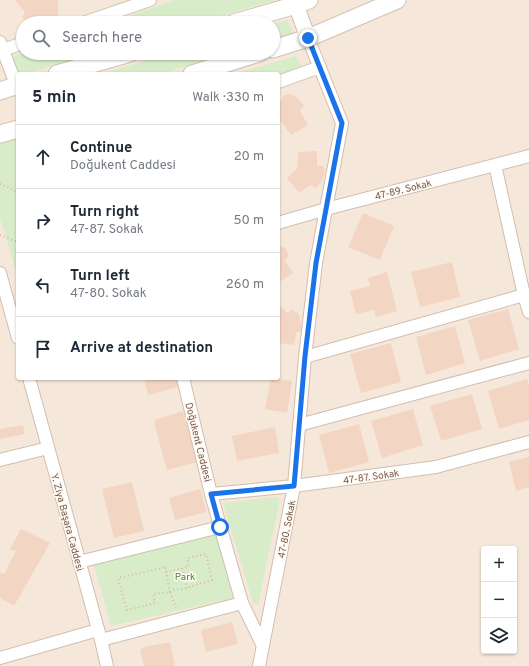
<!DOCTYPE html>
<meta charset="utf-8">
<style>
:root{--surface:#fff;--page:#f6f6f7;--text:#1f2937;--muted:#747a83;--line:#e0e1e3}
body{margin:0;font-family:Overpass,sans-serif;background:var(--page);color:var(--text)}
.controls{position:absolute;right:12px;bottom:12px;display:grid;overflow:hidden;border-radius:4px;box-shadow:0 1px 3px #0004}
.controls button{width:36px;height:36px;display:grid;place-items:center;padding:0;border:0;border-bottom:1px solid var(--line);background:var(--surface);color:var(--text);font:20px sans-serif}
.stop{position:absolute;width:12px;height:12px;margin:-9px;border:3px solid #1a73e8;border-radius:50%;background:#fff}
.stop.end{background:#1a73e8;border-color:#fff;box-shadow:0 1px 4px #0008}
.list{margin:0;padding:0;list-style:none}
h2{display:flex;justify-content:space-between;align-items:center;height:52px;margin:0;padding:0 16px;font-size:17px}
h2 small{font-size:13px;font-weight:400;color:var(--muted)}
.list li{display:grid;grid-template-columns:26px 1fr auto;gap:12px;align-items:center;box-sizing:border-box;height:64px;padding:0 16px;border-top:1px solid var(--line)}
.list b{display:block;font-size:15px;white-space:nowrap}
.list p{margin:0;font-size:13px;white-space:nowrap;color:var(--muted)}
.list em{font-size:13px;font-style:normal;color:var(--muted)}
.icon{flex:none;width:22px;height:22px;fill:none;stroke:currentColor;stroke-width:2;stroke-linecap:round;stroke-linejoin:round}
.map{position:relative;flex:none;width:529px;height:666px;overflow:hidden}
.search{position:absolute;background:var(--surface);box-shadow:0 1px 3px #0004;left:16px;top:16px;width:264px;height:44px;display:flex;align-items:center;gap:10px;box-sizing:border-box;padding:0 14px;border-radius:22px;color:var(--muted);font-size:15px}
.panel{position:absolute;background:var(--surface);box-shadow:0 1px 3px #0004;left:16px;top:72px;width:264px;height:308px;border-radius:4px}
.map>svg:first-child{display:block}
.residential{fill:#f5e8da;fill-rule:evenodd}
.green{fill:#d8ecc9}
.building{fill:#f3d5c3}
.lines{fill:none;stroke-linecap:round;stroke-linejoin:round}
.minor-casing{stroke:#d1beb0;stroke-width:14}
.tertiary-casing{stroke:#d1beb0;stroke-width:17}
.secondary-casing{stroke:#d6c0b0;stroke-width:19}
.path{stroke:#d9b8a5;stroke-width:2;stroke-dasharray:1 3;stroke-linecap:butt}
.minor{stroke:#fff;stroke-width:12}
.tertiary{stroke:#fff;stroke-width:15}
.secondary{stroke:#fff;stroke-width:17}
.route{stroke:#1a73e8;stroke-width:5}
.labels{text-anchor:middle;stroke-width:3;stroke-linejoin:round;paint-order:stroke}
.street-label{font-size:10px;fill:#7a5c4d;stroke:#fffaf3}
.park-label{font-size:10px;fill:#537a41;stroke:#fffaf3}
</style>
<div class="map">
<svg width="529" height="666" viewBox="0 0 529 666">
<rect width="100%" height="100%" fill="#fdf6ec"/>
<path class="residential" d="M0 0H529V666H0ZM23 23H273V53H23ZM18 74H278V378H18ZM484 549H514V651H484Z"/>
<g class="green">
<polygon points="174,0 275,0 198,23 109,23"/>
<polygon points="287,20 295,36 273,43 273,24"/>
<polygon points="24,53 97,53 26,74 19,74 11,57"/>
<polygon points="173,53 235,53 159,74 100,74"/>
<polygon points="296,56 302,67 278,75 233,74"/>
<polygon points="18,131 18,278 0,217 0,136"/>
<polygon points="275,497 280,499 258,605 253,603 223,503"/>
<polygon points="218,534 233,598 111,626 94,564"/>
</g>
<g class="building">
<polygon points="15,0 58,0 58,18 44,19 43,23 30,23 22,18 25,12"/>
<polygon points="290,94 298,98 304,106 300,111 308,125 291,135 282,122 278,122 278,101 281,101 284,95"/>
<polygon points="317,151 317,166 323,166 325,173 321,182 316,188 311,185 299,193 287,178 297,169 298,152"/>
<polygon points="363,213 394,226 380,260 348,247"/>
<polygon points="278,245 285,248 289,255 285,261 293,273 278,283"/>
<polygon points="452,262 460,297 420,307 411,272"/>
<polygon points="387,272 397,311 376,317 374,310 356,314 350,291 370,286 368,278"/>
<polygon points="278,304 286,312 289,313 291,309 299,314 302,328 301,331 296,333 294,345 278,343"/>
<polygon points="508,309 519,349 480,361 468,320"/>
<polygon points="455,326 465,363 426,375 416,337"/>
<polygon points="391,343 401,382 361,393 350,354"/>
<polygon points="144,378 176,378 178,387 148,395"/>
<polygon points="271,378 292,381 287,413 265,409"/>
<polygon points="527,379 529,386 529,420 499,429 488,391"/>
<polygon points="472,394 482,429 441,441 430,406"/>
<polygon points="413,409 423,445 382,458 371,421"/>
<polygon points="183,411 198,462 167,470 154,423 155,420"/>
<polygon points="359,424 369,462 329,473 319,435"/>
<polygon points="23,425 25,434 0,439 0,429"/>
<polygon points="275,427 279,453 237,461 232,436"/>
<polygon points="529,457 529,487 516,491 509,462"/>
<polygon points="132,482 144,531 114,538 102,489"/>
<polygon points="200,489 207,512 175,520 169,498"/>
<polygon points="21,529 50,543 14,606 0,598 0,572 4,574 16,551 10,549"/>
<polygon points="232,622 238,644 206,652 201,630"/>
<polygon points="170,642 175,666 144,666 140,650 144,647"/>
</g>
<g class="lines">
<defs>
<g id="minor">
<polyline points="83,23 150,0"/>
<polyline points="0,42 18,90"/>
<polyline points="3,50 23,43"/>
<polyline points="278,82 320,67"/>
<polyline points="495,165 524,295 529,312"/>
<polyline points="278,223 326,209 529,156"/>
<polyline points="0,273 18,338"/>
<polyline points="305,357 524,295"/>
<polyline points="29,378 101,640 107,666"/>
<polyline points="183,378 211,494 242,603 263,646"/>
<polyline points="299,425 529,363"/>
<polyline points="0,460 48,448"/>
<polyline points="211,494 294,486 436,467 529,442"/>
<polyline points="79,562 220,527"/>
<polyline points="101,640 242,603"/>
<polyline points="0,658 98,630"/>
<polyline points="259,666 294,486 305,357 316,263 342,123 308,38"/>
</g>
<polyline id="tertiary" points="296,5 308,38"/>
<g id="secondary">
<polyline points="234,23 296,5 309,0"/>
<polyline points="273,49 308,38 397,0"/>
<polyline points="57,74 130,53"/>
<polyline points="192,74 259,53"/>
<polyline points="0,91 18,85"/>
<polyline points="0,134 18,129"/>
</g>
</defs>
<use href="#minor" class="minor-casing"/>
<use href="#tertiary" class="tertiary-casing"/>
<use href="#secondary" class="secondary-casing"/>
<g class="path">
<polyline points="0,184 14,190 18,199"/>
<polyline points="0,235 18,242"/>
<polyline points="182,568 187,588"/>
<polyline points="166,572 188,567 188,558 206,554 212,580 183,589 170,590"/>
<polyline points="170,592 165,566 158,569 118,578 127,610 155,603 153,594 170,592 176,608"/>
</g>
<use href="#minor" class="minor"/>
<use href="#tertiary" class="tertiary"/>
<use href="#secondary" class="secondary"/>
</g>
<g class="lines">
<polyline class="route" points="220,527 211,494 294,486 305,356 316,263 342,123 308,38"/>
</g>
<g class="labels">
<g class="street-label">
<text transform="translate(403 189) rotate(-14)" y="4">47-89. Sokak</text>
<text transform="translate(199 442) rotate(76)" y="4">Doğukent Caddesi</text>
<text transform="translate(371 476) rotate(-8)" y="4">47-87. Sokak</text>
<text transform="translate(68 522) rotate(75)" y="4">Y. Ziya Başara Caddesi</text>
<text transform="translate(286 529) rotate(-79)" y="4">47-80. Sokak</text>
</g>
<g class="park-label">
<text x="185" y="580">Park</text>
</g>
</g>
</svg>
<div class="controls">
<button>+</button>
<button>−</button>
<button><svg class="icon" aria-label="layers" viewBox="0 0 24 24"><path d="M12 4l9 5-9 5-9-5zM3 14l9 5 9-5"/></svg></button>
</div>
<div class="stop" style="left:220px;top:527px"></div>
<div class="stop end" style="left:308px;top:38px"></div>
<div class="search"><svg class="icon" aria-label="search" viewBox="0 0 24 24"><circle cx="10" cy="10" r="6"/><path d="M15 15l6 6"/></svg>Search here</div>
<section class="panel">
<h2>5 min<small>Walk · 330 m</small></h2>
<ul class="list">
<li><svg class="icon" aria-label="ahead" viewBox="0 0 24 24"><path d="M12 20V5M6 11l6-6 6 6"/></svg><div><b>Continue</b><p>Doğukent Caddesi</p></div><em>20 m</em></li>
<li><svg class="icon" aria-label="right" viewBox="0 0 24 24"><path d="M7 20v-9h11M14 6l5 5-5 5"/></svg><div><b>Turn right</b><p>47-87. Sokak</p></div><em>50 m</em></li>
<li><svg class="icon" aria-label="left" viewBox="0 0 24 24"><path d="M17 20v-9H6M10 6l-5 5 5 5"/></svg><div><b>Turn left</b><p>47-80. Sokak</p></div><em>260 m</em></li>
<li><svg class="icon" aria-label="arrive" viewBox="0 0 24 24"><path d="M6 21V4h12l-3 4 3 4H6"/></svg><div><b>Arrive at destination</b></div></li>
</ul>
</section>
</div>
